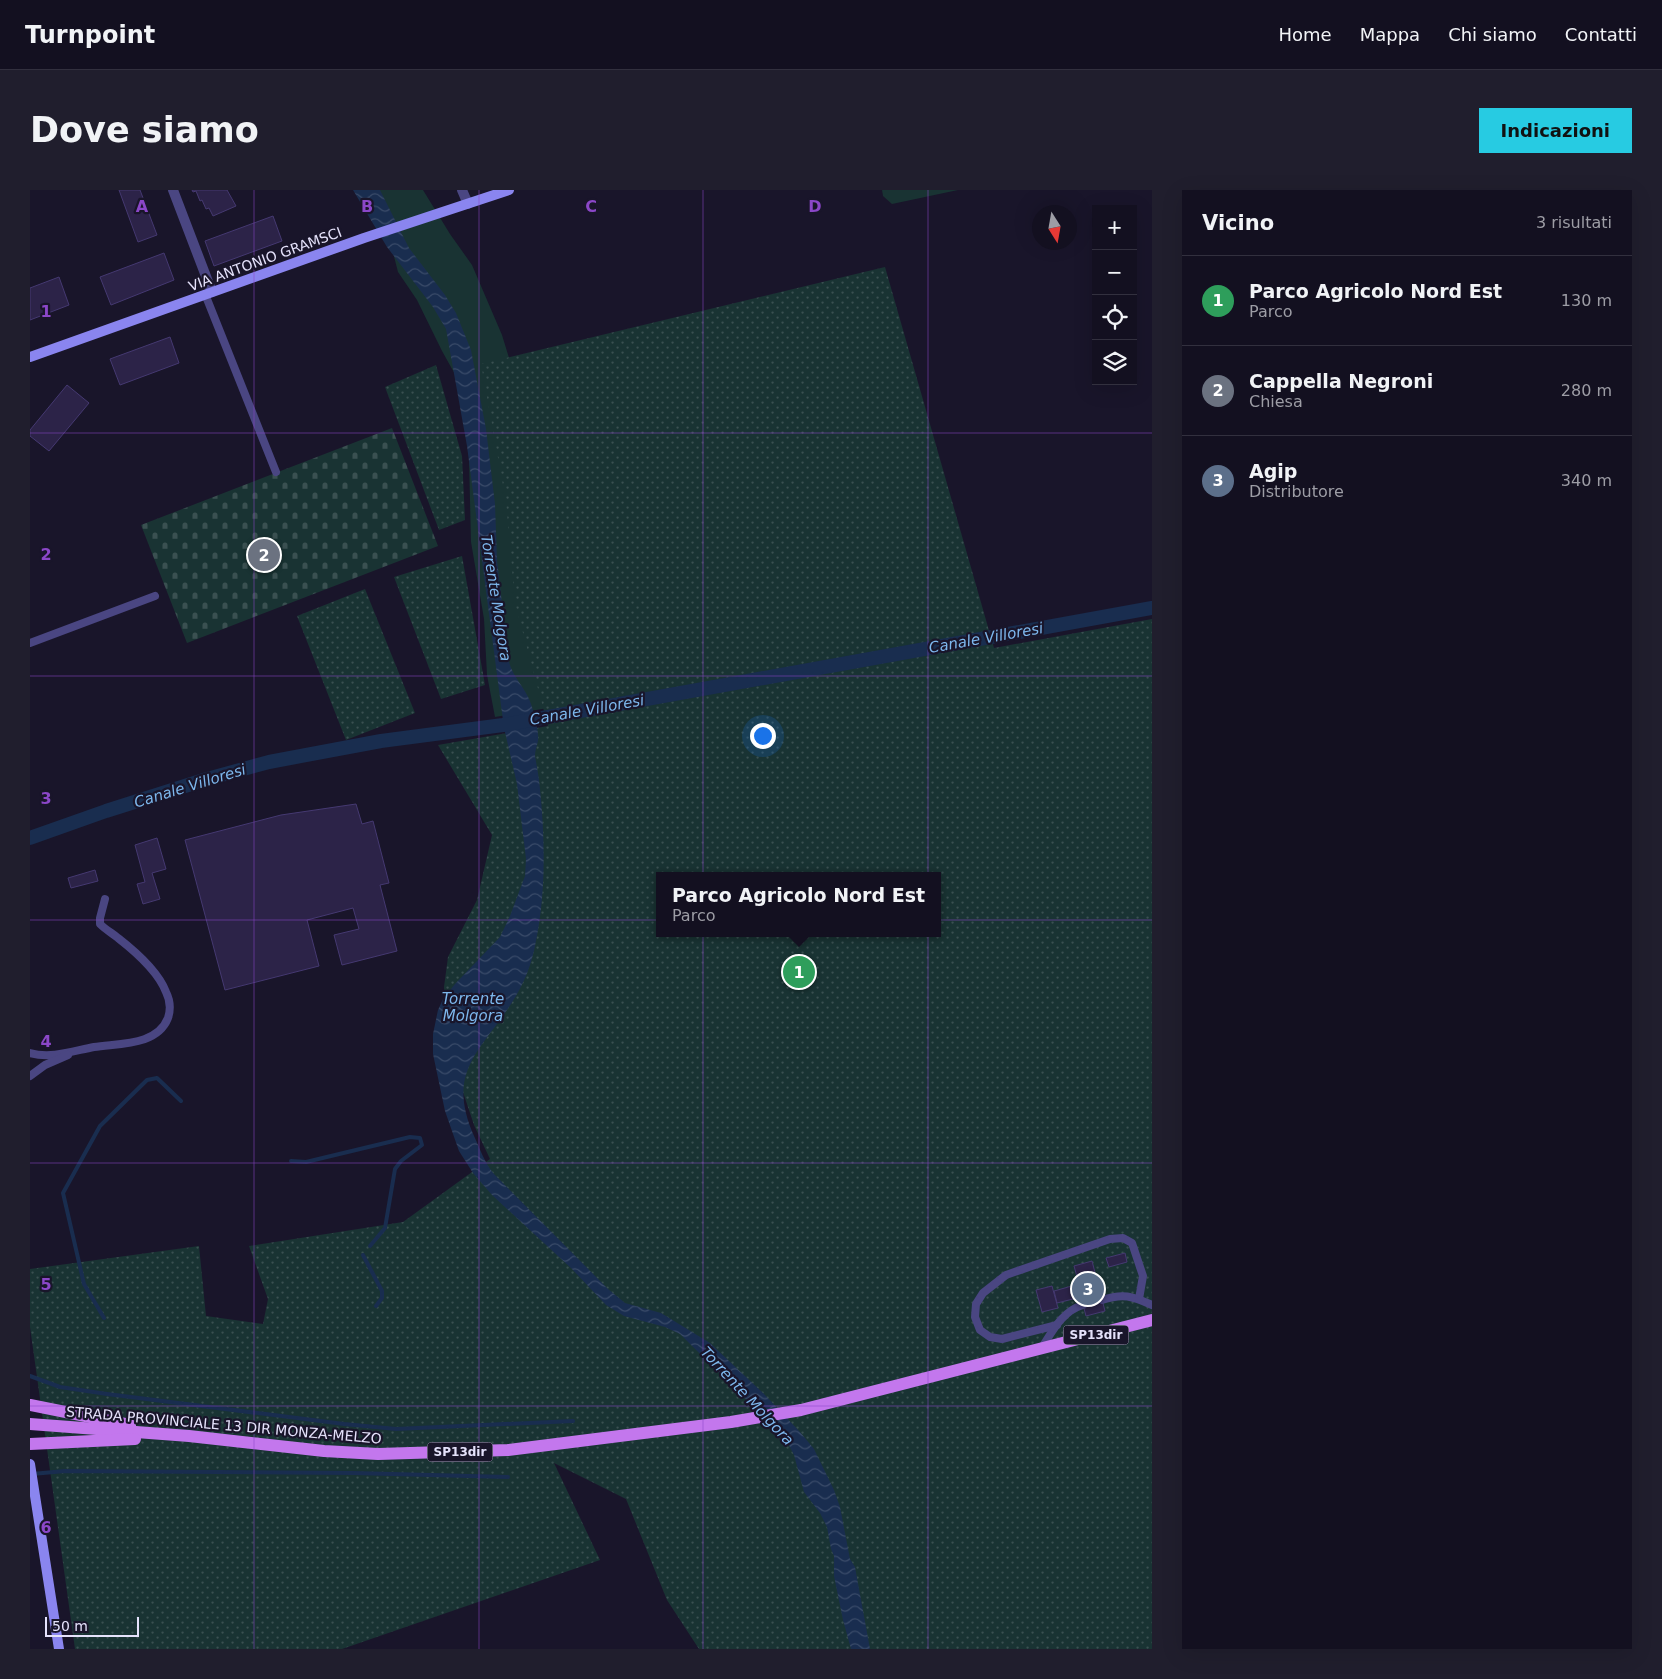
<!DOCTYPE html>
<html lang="it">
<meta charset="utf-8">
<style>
:root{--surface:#131020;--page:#201e2d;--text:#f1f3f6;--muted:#9d9da5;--line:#32303e;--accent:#27cbe2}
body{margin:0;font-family:"DejaVu Sans",sans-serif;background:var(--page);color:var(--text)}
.controls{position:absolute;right:15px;top:15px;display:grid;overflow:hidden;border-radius:0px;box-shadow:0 5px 20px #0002}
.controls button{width:45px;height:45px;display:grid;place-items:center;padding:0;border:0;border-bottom:1px solid var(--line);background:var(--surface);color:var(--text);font:25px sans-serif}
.compass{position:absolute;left:1002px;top:15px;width:45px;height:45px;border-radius:50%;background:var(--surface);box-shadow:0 5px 20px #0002;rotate:169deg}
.scale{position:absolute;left:15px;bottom:12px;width:94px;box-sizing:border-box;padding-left:5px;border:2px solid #e5e2fb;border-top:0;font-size:14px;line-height:18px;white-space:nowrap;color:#e5e2fb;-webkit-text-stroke:4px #19152a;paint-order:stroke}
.you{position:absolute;left:732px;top:545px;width:18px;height:18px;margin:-12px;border:4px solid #fff;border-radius:50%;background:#1a73e8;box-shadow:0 0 0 8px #1a73e833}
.badge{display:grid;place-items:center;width:32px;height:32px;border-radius:50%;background:var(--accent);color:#fff;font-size:16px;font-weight:700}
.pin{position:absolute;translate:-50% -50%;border:2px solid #fff;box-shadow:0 1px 5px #0006}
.popup{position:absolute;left:626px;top:682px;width:285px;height:65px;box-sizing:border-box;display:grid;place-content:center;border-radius:0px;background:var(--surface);filter:drop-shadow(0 1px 4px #0005);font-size:16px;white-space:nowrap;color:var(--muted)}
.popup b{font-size:19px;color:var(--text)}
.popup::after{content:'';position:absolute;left:50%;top:100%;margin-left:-10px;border:10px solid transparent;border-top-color:var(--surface)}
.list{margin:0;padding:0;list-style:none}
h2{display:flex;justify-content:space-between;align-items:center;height:65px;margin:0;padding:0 20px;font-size:21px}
h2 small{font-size:16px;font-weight:400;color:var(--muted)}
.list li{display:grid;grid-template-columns:32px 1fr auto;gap:15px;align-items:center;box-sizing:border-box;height:90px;padding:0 20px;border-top:1px solid var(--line)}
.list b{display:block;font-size:19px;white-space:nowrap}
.list p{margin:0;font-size:16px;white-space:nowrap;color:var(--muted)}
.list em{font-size:16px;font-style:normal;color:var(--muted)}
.icon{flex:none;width:28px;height:28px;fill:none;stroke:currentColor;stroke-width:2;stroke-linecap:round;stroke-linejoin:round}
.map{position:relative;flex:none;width:1122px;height:1459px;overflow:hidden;border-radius:0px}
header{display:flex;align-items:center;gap:30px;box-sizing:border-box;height:70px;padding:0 25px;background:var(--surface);border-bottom:1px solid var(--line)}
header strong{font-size:24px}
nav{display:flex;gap:28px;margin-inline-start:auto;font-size:18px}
.intro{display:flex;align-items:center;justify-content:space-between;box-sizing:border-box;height:120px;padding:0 30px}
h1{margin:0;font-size:35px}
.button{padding:12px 22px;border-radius:0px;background:var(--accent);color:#111;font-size:18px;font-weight:700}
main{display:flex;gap:30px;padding:0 30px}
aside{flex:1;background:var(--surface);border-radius:0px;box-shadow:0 5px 20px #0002}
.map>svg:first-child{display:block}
.grass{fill:#193333}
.cemetery{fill:url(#cemetery-stones)}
.park{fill:url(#park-dots);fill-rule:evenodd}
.water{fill:url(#water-waves)}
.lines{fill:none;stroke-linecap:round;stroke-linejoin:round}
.stream{stroke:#192d4f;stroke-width:4}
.canal{stroke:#192d4f;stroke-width:14}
.building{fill:#2c2348;stroke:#453971}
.lane{stroke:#4a4682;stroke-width:8}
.street{stroke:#4a4682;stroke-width:10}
.secondary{stroke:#8a85ef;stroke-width:10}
.primary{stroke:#c377ed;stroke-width:12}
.grid{fill:none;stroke:#8b47c8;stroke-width:1;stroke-opacity:0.55}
.labels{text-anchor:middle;stroke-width:4.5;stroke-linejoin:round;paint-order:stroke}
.shield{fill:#19152a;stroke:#a8a4bc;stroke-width:1}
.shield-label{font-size:12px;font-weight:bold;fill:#e5e2fb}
.street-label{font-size:14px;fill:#e5e2fb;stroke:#19152a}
.water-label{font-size:15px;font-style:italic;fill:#7db7ed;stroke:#19152a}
.grid-label{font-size:16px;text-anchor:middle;font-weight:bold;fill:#8b47c8;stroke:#19152a;stroke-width:4.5;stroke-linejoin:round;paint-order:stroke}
</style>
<header>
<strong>Turnpoint</strong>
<nav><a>Home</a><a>Mappa</a><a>Chi siamo</a><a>Contatti</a></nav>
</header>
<div class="intro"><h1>Dove siamo</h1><a class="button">Indicazioni</a></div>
<main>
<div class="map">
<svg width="1122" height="1459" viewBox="0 0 1122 1459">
<defs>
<pattern id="cemetery-stones" width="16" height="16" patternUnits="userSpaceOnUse" patternTransform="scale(1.25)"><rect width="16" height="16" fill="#193333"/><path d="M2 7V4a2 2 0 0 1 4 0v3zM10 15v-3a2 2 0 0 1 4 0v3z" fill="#3a5051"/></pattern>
<pattern id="park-dots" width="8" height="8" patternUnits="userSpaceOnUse" patternTransform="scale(1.25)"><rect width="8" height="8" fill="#193333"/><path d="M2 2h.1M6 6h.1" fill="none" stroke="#3a5051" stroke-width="1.8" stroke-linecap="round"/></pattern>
<pattern id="water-waves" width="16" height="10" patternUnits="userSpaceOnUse" patternTransform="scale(1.25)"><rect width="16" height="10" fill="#192d4f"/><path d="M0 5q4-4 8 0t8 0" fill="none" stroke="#3a4b69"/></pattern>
</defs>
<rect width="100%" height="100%" fill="#19152a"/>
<g class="grass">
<polygon points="337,0 393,0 420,44 442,75 472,145 484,184 518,518 465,527 457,485 454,429 441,352 438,228 431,195 412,161 387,110 368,82 352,20"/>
<polygon points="852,0 928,0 862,14 853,6"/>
</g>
<polygon class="cemetery" points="362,238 408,356 157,453 111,335"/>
<g class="park">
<path d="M855 77 964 458 1122 429V1459H669L637 1410 596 1309 524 1273 570 1370 312 1459H45L0 1137V1079L169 1056 176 1126 233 1134 238 1109 219 1056 373 1032 460 969 444 935 428 887 415 814 414 797 418 767 447 710 462 645 408 555 518 536 485 413 476 312 451 174ZM630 686H908V743H630Z"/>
<polygon points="406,175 432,266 435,330 409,340 355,197"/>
<polygon points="432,366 455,495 411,509 364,387"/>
<polygon points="335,399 385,523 316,550 267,426"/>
</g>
<path class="water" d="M323 0H350L379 58 415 105 426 123 441 160 456 239 465 314 467 370 478 467C481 487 497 498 502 517 505 527 509 541 508 551 507 556 505 560 505 566 507 577 509 588 510 599 515 649 516 702 506 751 502 774 494 794 481 814 449 863 416 882 444 946 450 959 454 971 463 983L578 1099 595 1113 631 1123 680 1153 734 1204 770 1242 784 1259 804 1300 810 1317 820 1369 825 1377 840 1459H821L813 1430 804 1386V1366L801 1359 797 1337 790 1323 774 1302 764 1265 755 1248 650 1144 635 1137 594 1126 576 1115 542 1079 462 1005 443 983 429 961 415 921 403 864V844L408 820 413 809 425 794 470 747 480 726 495 686 496 669 487 594 474 538 437 256 416 139 403 117 357 57Z"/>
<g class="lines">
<g class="stream">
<polyline points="261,971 276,972 380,947 390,948 392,955 371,971 365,979 355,1038 340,1056"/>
<polyline points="333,1065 352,1101 352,1108 346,1116"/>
<polyline points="74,1128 54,1094 33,1003 70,936 117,890 127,888 151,911"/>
<polyline points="0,1186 30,1197 77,1204 314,1234 366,1239 543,1231"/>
<polyline points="2,1284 35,1281 323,1283 478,1287"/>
</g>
<polyline class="canal" points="0,648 76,621 177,589 239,572 351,551 473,535 1122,418"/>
</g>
<g class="building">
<polygon points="89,0 110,0 127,45 108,52"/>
<polygon points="162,0 197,0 206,16 183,26 179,18 176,19 172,10 170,11 166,1 163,2"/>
<polygon points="243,26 252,51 184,76 175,51"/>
<polygon points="134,63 144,90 81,115 70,87"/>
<polygon points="29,87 39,115 0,130 0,98"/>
<polygon points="140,147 149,173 90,195 80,169"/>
<polygon points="37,195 59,213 19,261 0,246 0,240"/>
<polygon points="239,354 246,370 229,377 222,360"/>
<polygon points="326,614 332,634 343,631 359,693 350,695 367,761 312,775 304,745 329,739 323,718 277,730 289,776 195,800 155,650 251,625"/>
<polygon points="127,648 136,679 122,683 130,709 113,714 107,694 115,692 105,655"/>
<polygon points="65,680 68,691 41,698 38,688"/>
<polygon points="1095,1063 1097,1072 1079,1077 1076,1068"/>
<polygon points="1062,1071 1075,1121 1056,1126 1051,1107 1027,1113 1024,1101 1049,1094 1044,1076"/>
<polygon points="1022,1096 1028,1118 1012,1122 1006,1100"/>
</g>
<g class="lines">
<g class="lane">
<polyline points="175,104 246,282"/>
<polyline points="0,453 125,406"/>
<path d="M0 863C21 869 43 861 64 857 89 853 127 856 138 828 141 819 140 810 136 802 128 781 106 762 88 748 82 743 76 740 70 734V728L75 709"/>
<polyline points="0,886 15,875 38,865"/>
<path d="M1072 1110C1093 1103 1102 1106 1122 1115"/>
<polyline points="1027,1135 972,1149 960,1147 950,1140 945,1127 946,1114 953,1103 976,1085 1080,1049 1093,1048 1102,1053 1113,1086 1109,1109"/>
<path d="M1011 1159C1022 1142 1032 1121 1053 1115"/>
</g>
<g class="street">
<polyline points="143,0 182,102"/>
<polyline points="432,0 438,14"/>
</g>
<g class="secondary">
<polyline points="0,167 334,48 479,0"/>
<polyline points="0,1274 29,1459"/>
</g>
<g class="primary">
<polyline points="0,1215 100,1235"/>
<polyline points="0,1234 159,1246 294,1261 348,1264 478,1260 701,1232 771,1220 1122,1130"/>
<polyline points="0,1254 105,1249"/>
</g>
</g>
<path class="grid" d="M224 0V1459M449 0V1459M673 0V1459M898 0V1459M0 243H1122M0 486H1122M0 730H1122M0 973H1122M0 1216H1122"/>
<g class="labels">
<g class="shield">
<rect x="1033.5" y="1135.5" width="65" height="19" rx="4"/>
<rect x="397.5" y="1252.5" width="65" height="19" rx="4"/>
</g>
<g class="shield-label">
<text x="1066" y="1149">SP13dir</text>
<text x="430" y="1266">SP13dir</text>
</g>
<g class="street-label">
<text transform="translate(235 69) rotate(-20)" y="5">VIA ANTONIO GRAMSCI</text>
<text transform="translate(194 1235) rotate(5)" y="5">STRADA PROVINCIALE 13 DIR MONZA-MELZO</text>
</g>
<g class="water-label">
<text transform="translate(466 408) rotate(81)" y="5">Torrente Molgora</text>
<text transform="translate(956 448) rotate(-10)" y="5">Canale Villoresi</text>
<text transform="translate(557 520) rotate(-10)" y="5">Canale Villoresi</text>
<text transform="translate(160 596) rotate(-17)" y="5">Canale Villoresi</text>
<text x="443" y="814">Torrente<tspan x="443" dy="17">Molgora</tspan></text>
<text transform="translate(717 1206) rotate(47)" y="5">Torrente Molgora</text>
</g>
</g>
<g class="grid-label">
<text x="112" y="22">A</text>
<text x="337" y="22">B</text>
<text x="561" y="22">C</text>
<text x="785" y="22">D</text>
<text x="16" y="127">1</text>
<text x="16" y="370">2</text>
<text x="16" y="614">3</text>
<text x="16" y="857">4</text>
<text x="16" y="1100">5</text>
<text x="16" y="1343">6</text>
</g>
</svg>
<div class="controls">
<button>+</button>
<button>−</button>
<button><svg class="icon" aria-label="locate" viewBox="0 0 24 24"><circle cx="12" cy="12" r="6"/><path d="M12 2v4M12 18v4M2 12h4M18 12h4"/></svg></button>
<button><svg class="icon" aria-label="layers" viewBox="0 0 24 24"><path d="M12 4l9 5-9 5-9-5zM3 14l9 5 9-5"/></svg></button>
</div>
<svg class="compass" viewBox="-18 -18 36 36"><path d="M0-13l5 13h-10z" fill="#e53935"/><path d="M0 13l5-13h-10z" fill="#9d9da5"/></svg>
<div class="scale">50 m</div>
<div class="you"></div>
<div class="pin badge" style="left:769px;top:782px;background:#2e9e5b">1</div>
<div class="popup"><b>Parco Agricolo Nord Est</b>Parco</div>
<div class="pin badge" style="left:234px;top:365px;background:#6b7280">2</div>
<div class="pin badge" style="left:1058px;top:1099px;background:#5c6f8a">3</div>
</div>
<aside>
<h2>Vicino<small>3 risultati</small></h2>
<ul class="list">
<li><span class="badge" style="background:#2e9e5b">1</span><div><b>Parco Agricolo Nord Est</b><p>Parco</p></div><em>130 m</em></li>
<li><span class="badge" style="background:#6b7280">2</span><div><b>Cappella Negroni</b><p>Chiesa</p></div><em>280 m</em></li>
<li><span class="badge" style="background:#5c6f8a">3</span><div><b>Agip</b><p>Distributore</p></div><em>340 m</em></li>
</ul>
</aside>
</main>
